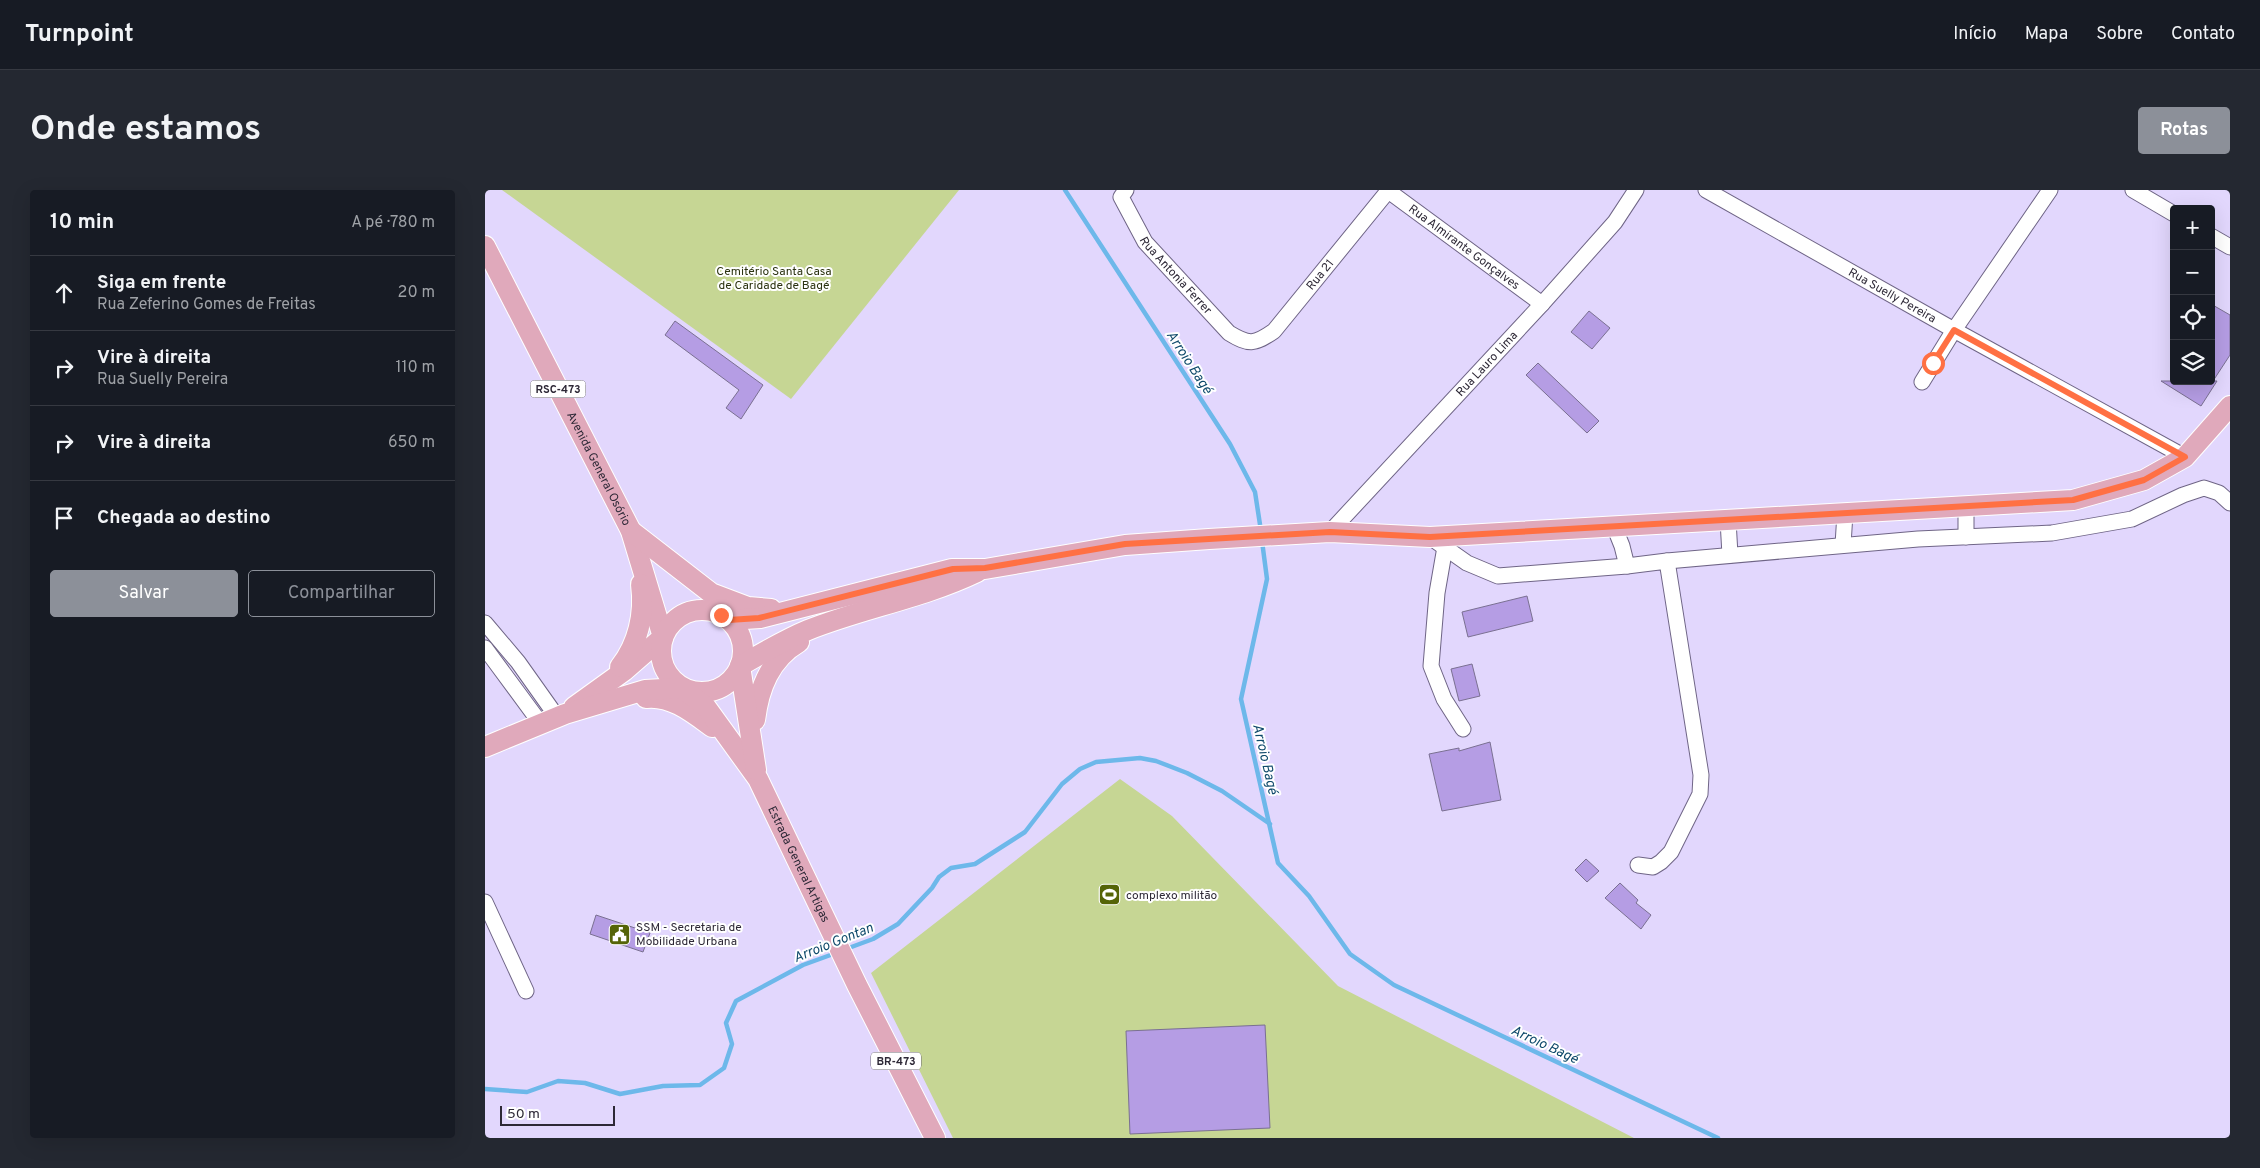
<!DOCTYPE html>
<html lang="pt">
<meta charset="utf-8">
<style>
:root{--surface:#171b24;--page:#242831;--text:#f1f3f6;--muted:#9ea1a6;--line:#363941;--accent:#8c9099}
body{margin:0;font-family:Overpass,sans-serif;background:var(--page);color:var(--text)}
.controls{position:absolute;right:15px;top:15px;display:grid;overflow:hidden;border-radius:5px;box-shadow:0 5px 20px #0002}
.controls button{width:45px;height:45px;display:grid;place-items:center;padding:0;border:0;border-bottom:1px solid var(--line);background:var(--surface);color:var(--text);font:25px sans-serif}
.scale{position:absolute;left:15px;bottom:12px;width:115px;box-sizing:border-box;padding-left:5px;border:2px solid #2d2836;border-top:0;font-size:14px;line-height:18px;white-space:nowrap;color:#2d2836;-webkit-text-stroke:4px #fff;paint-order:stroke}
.stop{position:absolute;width:15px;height:15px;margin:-11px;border:4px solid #ff7043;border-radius:50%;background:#fff}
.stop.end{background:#ff7043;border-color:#fff;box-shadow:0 1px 5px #0008}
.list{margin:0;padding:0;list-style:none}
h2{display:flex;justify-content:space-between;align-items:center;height:65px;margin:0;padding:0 20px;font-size:21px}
h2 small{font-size:16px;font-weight:400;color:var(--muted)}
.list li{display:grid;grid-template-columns:32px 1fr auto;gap:15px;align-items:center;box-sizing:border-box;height:75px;padding:0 20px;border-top:1px solid var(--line)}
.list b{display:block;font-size:19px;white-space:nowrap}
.list p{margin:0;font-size:16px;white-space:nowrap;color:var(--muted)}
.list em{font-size:16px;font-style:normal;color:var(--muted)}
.actions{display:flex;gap:10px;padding:15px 20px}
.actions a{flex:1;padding:11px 0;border:1px solid var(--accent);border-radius:5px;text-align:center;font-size:18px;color:var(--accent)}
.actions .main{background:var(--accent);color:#fff}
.icon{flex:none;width:28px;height:28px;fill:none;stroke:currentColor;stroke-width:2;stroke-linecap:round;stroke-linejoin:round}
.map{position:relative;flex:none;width:1745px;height:948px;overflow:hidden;border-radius:5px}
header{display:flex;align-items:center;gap:30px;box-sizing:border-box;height:70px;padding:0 25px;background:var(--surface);border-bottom:1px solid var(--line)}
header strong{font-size:24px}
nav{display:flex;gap:28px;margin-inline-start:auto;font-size:18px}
.intro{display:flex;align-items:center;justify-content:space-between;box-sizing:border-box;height:120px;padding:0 30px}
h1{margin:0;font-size:35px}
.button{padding:12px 22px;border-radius:5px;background:var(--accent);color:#fff;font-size:18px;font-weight:700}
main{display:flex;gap:30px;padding:0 30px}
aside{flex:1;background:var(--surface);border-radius:5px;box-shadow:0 5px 20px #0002}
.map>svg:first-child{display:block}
.green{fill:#c6d694}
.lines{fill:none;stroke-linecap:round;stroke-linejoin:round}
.stream{stroke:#6db8ea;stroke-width:4.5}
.building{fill:#b59de4;stroke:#7a7091}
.minor-casing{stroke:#6f6586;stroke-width:17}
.major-casing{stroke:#fff;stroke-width:22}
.minor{stroke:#fff;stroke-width:15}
.major{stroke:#e0a9bb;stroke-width:20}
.route{stroke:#ff7043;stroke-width:6}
.labels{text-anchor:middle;stroke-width:4;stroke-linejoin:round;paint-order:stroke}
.shield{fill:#fff;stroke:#6c6872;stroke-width:1}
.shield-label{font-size:11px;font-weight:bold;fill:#2d2836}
.street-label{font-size:12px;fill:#2d2836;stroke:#fff}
.park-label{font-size:12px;fill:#2c3311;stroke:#fff}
.poi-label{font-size:12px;fill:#2d2836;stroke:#fff;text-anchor:start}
.water-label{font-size:14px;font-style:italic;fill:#0f4a6b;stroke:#fff}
</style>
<header>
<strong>Turnpoint</strong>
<nav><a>Início</a><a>Mapa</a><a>Sobre</a><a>Contato</a></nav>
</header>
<div class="intro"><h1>Onde estamos</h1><a class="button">Rotas</a></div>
<main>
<aside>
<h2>10 min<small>A pé · 780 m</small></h2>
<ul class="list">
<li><svg class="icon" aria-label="ahead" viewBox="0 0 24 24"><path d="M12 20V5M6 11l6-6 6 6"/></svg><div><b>Siga em frente</b><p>Rua Zeferino Gomes de Freitas</p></div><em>20 m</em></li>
<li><svg class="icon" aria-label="right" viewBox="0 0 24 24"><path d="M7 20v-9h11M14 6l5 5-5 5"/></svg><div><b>Vire à direita</b><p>Rua Suelly Pereira</p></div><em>110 m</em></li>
<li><svg class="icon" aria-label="right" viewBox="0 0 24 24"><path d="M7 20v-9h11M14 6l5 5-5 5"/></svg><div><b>Vire à direita</b></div><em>650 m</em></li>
<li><svg class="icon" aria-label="arrive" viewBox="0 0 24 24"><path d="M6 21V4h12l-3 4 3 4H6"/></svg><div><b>Chegada ao destino</b></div></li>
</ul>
<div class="actions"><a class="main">Salvar</a><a>Compartilhar</a></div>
</aside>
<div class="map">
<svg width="1745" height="948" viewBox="0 0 1745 948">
<rect width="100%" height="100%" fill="#e2d7fd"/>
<g class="green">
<polygon points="17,0 474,0 306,209"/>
<polygon points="635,589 687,626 853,796 1149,948 468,948 386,783"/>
</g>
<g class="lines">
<g class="stream">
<polyline points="580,0 745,254 770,302 776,341"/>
<polyline points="777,351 782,389 756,509 793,673 824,706 865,764 909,795 1233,948"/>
<polyline points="361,759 388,749 413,734 447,698 454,687 466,678 490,674 540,642 577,594 595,579 611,572 655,568 671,571 702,583 737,601 785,634"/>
<polyline points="0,899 42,902 73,891 100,893 135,904 178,896 215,895 239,878 247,854 241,833 251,811 318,775 351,763"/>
</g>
</g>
<g class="building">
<polygon points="1726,114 1745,125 1745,165 1728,191 1732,191 1716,216 1676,191 1726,191"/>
<polygon points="1104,121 1125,138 1107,159 1086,142"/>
<polygon points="190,131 278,195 256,229 241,218 254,200 180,145"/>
<polygon points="1053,173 1114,231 1102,243 1041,185"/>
<polygon points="1042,406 1048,431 983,447 977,422"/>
<polygon points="987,474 995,506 974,511 966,479"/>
<polygon points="1005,552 1016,610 957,621 944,564 974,558 974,561"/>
<polygon points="1101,669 1114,681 1102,692 1090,680"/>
<polygon points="1135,693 1153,710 1151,713 1166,725 1156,739 1120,708"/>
<polygon points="111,725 165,743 158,762 105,744"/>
<polygon points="780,835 785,938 645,944 641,841"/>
</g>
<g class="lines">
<defs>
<g id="minor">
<path id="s1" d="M641 0 636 7 660 52 744 143C764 155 769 155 789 141L903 1"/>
<path id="s2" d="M902 0 1057 114"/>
<path id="s3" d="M1221 0 1469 140 1700 267"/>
<polyline points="1648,0 1689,24"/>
<polyline points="1726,46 1745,57"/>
<polyline points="1437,192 1469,140 1565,0"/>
<polyline points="1481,316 1481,347"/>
<polyline points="1243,330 1245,365"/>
<polyline points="1129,336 1137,356 1142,376 1182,371 1216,585 1215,604 1186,662 1176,672 1168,677 1153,675"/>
<path id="s4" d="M845 342 1057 114 1130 32 1151 0"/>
<polyline points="945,347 982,373 1013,386 1142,376"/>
<polyline points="1358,355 1360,323"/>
<polyline points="960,357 952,403 946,476 959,509 978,539"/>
<polyline points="1182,371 1433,349 1567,343 1647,329 1698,305 1719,298 1734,303 1745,313"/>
<polyline points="0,433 33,472 72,527"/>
<polyline points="0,458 56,534"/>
<polyline points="0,712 41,801"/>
</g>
<g id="major">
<path id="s5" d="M0 56 146 341 178 447 139 481 89 517"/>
<polyline points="146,341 226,403 263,417 286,419"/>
<circle cx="217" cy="461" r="41"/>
<polyline points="244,430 275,428 467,379 500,379 640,355 724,349 845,342 945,347 1588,310 1659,290 1700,267 1745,216"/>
<path d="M135 477C153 454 160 424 156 394"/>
<path d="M161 508C186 505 208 523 227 537"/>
<path d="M270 530C274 498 285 469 314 452"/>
<path id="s6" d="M0 557 80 524 160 500 197 498 221 517 273 589 372 795 450 948"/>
<path d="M271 580 255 476C277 463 299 450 323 440 378 418 438 408 492 382"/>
</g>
</defs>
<use href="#minor" class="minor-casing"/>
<use href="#major" class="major-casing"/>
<use href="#minor" class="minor"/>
<use href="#major" class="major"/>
</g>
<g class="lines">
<polyline class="route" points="236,425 244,430 274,428 468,379 500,378 640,354 724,349 845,342 945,347 1588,310 1659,290 1700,267 1469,140 1448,173"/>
</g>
<defs>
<symbol id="stadium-square" viewBox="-11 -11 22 22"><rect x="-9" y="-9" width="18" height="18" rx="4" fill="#556408" stroke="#fff"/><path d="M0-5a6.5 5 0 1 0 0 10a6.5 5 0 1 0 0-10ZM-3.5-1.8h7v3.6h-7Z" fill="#fff"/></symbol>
<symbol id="civic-square" viewBox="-11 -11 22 22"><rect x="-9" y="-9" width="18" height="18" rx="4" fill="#556408" stroke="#fff"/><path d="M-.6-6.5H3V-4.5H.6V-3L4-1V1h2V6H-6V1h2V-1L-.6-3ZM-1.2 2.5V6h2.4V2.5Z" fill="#fff"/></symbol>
</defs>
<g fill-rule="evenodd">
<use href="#stadium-square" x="612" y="692" width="25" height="25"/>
<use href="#civic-square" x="122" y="732" width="25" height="25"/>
</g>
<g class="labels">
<g class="shield">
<rect x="45.5" y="190.5" width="55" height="17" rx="4"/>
<rect x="386" y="862.5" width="50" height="17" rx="4"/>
</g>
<g class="shield-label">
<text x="73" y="203">RSC-473</text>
<text x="411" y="875">BR-473</text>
</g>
<g class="street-label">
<text dy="4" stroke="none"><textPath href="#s2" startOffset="96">Rua Almirante Gonçalves</textPath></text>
<text dy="4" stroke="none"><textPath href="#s1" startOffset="105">Rua Antonia Ferrer</textPath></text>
<text dy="4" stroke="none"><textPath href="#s1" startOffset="306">Rua 21</textPath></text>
<text dy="4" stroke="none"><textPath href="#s3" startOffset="214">Rua Suelly Pereira</textPath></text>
<text dy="4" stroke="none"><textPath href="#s4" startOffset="230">Rua Lauro Lima</textPath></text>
<text dy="4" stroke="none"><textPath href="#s5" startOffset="250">Avenida General Osório</textPath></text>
<text dy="4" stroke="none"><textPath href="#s6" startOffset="421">Estrada General Artigas</textPath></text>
</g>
<g class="park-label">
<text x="289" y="85">Cemitério Santa Casa<tspan x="289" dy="14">de Caridade de Bagé</tspan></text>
</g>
<g class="poi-label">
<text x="641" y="709">complexo militão</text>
<text x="151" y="741">SSM - Secretaria de<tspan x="151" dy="14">Mobilidade Urbana</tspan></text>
</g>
<g class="water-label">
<text transform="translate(705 172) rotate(57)" y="5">Arroio Bagé</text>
<text transform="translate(781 569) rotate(77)" y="5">Arroio Bagé</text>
<text transform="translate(348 752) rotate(-22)" y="5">Arroio Gontan</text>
<text transform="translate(1060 854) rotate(25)" y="5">Arroio Bagé</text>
</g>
</g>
</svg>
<div class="controls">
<button>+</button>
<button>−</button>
<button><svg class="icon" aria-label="locate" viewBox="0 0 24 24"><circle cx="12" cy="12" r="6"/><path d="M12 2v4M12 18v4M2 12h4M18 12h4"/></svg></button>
<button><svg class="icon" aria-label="layers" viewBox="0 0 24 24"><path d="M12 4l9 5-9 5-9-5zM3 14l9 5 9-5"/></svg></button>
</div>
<div class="scale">50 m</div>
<div class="stop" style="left:1448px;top:173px"></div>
<div class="stop end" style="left:236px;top:425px"></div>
</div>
</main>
